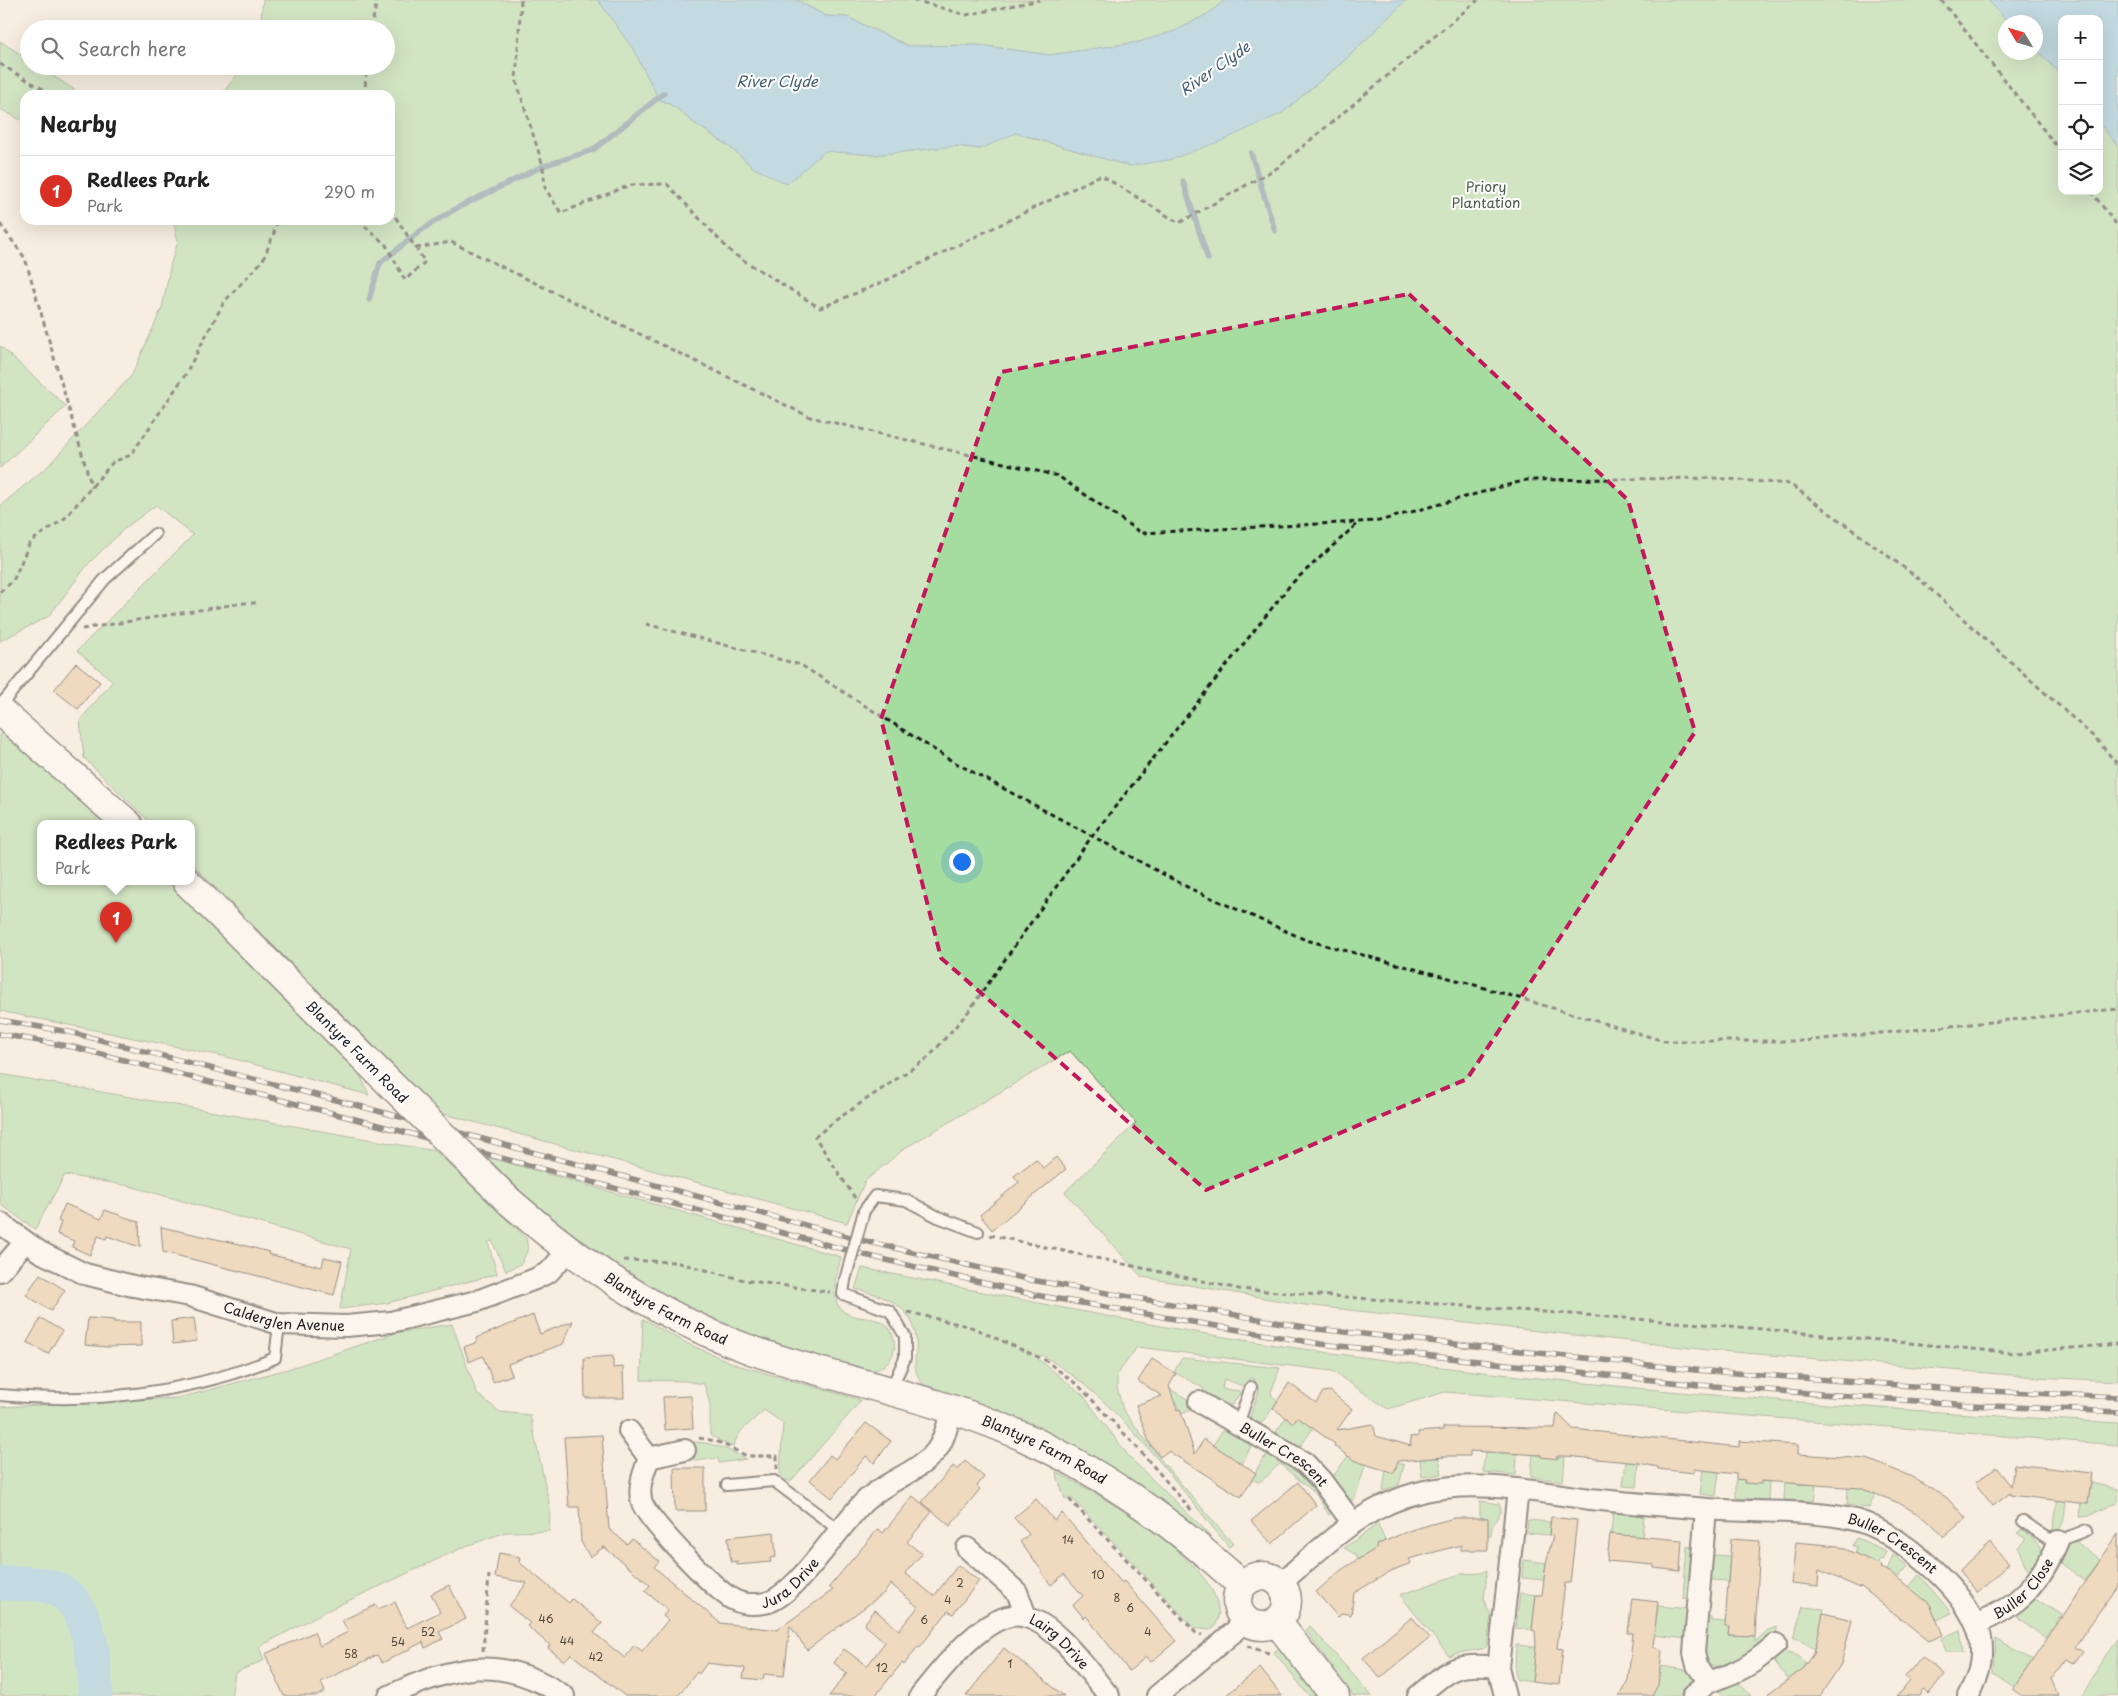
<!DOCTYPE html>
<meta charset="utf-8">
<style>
:root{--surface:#fff;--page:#f6f6f6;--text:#222;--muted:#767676;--line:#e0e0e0;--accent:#d93025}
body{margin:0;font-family:"Playpen Sans",sans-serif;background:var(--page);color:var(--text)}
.controls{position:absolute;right:15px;top:15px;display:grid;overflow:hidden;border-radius:10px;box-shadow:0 5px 20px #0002}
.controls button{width:45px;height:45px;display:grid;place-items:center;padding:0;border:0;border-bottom:1px solid var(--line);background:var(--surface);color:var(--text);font:25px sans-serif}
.compass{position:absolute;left:1998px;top:15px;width:45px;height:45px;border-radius:50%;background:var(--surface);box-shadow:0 5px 20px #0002;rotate:308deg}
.you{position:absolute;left:961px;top:861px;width:18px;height:18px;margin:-12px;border:4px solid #fff;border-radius:50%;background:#1a73e8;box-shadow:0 0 0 8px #1a73e833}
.badge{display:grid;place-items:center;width:32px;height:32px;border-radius:50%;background:var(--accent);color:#fff;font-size:16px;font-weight:700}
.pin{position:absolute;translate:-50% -41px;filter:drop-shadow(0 1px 2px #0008)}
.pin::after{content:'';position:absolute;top:26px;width:18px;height:15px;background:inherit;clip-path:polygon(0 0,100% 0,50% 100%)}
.popup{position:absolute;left:37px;top:820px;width:158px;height:65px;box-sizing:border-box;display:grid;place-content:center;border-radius:10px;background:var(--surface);filter:drop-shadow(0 1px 4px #0005);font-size:16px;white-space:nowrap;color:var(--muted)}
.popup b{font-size:19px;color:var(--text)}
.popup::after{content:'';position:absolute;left:50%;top:100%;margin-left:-10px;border:10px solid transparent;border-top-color:var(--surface)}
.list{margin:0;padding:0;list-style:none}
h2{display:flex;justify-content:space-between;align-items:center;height:65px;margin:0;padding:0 20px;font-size:21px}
h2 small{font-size:16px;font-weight:400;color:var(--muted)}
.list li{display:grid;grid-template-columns:32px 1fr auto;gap:15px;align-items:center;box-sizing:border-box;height:70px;padding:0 20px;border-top:1px solid var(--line)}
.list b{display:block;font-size:19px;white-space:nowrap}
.list p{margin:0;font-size:16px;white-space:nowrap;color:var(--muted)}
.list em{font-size:16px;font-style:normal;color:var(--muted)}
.icon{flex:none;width:28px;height:28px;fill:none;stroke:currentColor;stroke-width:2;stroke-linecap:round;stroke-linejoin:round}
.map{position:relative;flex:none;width:2118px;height:1696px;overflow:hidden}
.search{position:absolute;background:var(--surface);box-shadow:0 5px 20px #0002;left:20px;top:20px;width:375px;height:55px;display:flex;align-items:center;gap:12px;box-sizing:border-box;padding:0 18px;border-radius:28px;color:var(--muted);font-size:19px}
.panel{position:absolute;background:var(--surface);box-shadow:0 5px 20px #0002;left:20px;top:90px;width:375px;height:135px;border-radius:15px}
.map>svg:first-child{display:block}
.green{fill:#a5dca0;stroke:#607c5e}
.water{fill:#83c4e3;stroke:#5a8193}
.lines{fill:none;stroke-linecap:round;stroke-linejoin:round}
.stream{stroke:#5a8193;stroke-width:5.5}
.river{stroke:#83c4e3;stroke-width:35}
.building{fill:#e5c397;stroke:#1c1c1c}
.lane-casing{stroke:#1c1c1c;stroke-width:14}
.street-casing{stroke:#1c1c1c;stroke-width:24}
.secondary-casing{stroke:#1c1c1c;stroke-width:31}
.path{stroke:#1c1c1c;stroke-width:3;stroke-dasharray:5 4;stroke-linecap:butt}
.lane{stroke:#fff;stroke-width:10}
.street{stroke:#fff;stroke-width:20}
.secondary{stroke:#fff;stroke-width:28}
.rail-casing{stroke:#1c1c1c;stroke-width:5.5}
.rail{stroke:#fff;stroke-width:4;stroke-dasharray:11;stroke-linecap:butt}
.lane-bridge-casing{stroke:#1c1c1c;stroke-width:14;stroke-linecap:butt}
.secondary-bridge-casing{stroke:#1c1c1c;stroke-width:31;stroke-linecap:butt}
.lane-bridge{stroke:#fff;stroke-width:10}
.secondary-bridge{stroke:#fff;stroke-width:28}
.marked{fill:none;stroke:#c2185b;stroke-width:4;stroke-dasharray:10 6;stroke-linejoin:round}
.labels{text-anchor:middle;stroke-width:4;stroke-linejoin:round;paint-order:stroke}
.number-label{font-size:11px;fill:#4e463b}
.park-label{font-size:14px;fill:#4c5f4a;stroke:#fff}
.street-label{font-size:14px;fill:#1c1c1c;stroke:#fff}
.water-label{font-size:15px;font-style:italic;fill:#455f6c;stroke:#fff}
</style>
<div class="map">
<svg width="2118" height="1696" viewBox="0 0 2118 1696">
<rect width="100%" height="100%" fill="#f7ede0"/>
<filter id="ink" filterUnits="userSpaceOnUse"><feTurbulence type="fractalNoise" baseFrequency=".02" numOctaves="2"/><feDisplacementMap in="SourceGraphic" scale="10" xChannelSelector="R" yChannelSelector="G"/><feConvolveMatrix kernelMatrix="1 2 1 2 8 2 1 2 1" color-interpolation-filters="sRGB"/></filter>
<g filter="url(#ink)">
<g class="green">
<polygon points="263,0 598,0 633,49 659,99 675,107 694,123 727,145 754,168 807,166 825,151 874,155 956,146 980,149 1015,133 1129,166 1282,113 1345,60 1406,0 1988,0 2008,22 2006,22 2006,52 2036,52 2036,49 2062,76 2062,191 2099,191 2099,123 2118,146 2118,1381 2036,1377 1709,1350 1305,1305 1142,1277 1065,1192 1136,1123 1070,1051 905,1148 865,1181 847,1223 441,1113 191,863 191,824 152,824 84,758 80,720 113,681 77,651 193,535 156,505 124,529 88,564 49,616 0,641 0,506 48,466 132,375 162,308 171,263 178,241 173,220 390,220 390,95 221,95 244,66 386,66 386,29 260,29"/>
<polygon points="796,0 1225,0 1209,13 1175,31 1139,42 1050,55 978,45 909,46 847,17 826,16"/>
<polygon points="0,41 29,60 29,66 37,66 83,95 25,95 25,122 0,109"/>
<polygon points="0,346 66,406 0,468"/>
<polygon points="0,727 110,824 41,824 41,882 170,882 356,1066 369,1095 223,1056 0,1011"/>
<polygon points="0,1074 435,1151 526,1238 528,1249 521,1264 506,1271 492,1241 488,1242 497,1274 387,1303 340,1309 351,1249 130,1186 65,1175 35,1229 0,1204"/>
<path d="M487 1157 841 1257C838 1271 830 1290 838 1305 851 1327 885 1308 893 1336 895 1341 895 1348 893 1354 889 1363 879 1371 870 1371 857 1371 842 1364 829 1361 752 1342 675 1309 608 1265 563 1235 525 1195 487 1157Z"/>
<path d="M862 1268C999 1295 1136 1324 1275 1345 1554 1386 1836 1407 2118 1423V1445L1445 1392 1388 1409 1332 1371 1137 1347 1117 1375V1388L1123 1410 1164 1464 1233 1544 1229 1547C1172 1479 1119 1400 1042 1355L1038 1359 1082 1394 1130 1458 1205 1530 1223 1554 924 1385C909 1367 918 1359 916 1338 913 1305 883 1295 855 1289Z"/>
<polygon points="643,1319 686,1343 737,1365 860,1400 858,1404 790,1482 780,1475 783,1423 764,1410 741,1431 732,1447 710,1435 710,1404 704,1384 685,1381 641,1380"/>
<polygon points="452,1324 477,1394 500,1412 530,1415 550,1508 549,1531 506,1532 466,1546 322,1613 259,1647 264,1660 235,1673 231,1696 0,1696 0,1407 179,1398 288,1369 396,1333"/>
<polygon points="1182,1358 1280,1368 1271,1392 1272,1396 1277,1400 1276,1403 1264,1421 1258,1425 1250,1417 1259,1390 1254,1379 1250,1378 1243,1386 1224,1379 1222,1389 1241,1391 1232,1405 1222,1406 1206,1397 1203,1388 1174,1372"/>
<polygon points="1168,1388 1189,1400 1193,1409 1181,1414 1175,1402 1165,1406"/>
<polygon points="1307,1406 1313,1428 1298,1450 1275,1436 1277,1430 1286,1418 1293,1423"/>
<polygon points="1225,1427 1253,1442 1242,1464 1221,1459 1225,1453 1213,1445"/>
<path d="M690 1442C712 1442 727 1449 746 1459L719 1463 718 1458 695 1461Z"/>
<path d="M1270 1452C1301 1471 1313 1482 1333 1511L1329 1515 1316 1494 1280 1464C1271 1470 1268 1478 1258 1482L1252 1479 1262 1460Z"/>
<polygon points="1485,1452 1517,1454 1516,1475 1483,1472"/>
<polygon points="1533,1454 1550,1458 1565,1457 1563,1481 1531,1477"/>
<polygon points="1348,1456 1354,1460 1357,1456 1368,1457 1354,1500 1344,1498 1331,1479"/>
<polygon points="1439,1458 1442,1474 1422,1477 1420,1459"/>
<polygon points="1626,1462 1639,1463 1637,1487 1623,1486"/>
<polygon points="1397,1463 1404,1465 1399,1485 1383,1491 1386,1470 1394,1473"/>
<polygon points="1703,1470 1719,1472 1716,1496 1700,1494"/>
<path d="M1056 1472C1093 1491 1246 1575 1214 1628L1209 1630 1194 1628 1070 1496 1065 1499Z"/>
<polygon points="1736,1479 1745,1480 1745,1483 1769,1481 1768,1500 1736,1498"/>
<polygon points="1785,1481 1802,1485 1816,1483 1814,1501 1784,1500"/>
<polygon points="1858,1482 1875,1494 1869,1508 1847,1505 1848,1487"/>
<polygon points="2091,1483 2118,1489 2118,1502 2089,1516 2079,1517 2081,1503 2088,1504"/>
<path d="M2059 1490C2068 1501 2066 1517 2059 1531H2053Z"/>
<path d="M1480 1501 1499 1504C1502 1513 1499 1519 1492 1525L1491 1536H1488V1518H1480Z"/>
<polygon points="1613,1513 1644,1516 1642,1537 1611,1534"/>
<polygon points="1528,1520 1550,1522 1549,1535 1527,1533"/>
<polygon points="1378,1524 1385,1541 1376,1545 1382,1562 1376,1565 1369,1553 1358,1559 1355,1554 1344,1548"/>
<path d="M2022 1529C2043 1546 2045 1547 2032 1572 2020 1566 2025 1555 2018 1547L2026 1539 2017 1533Z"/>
<polygon points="1857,1538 1886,1551 1882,1560 1880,1559 1877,1564 1855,1554 1857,1547 1853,1546"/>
<polygon points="2075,1541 2100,1560 2085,1581 2057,1560 2064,1547"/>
<polygon points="1687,1546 1693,1549 1690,1596 1683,1599"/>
<polygon points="1715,1555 1730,1556 1728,1581 1713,1580 1707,1577 1709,1556"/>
<polygon points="1893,1555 1908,1566 1899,1577 1895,1574 1886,1586 1882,1583"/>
<polygon points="1524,1560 1546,1563 1544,1580 1522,1578"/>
<path d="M1487 1570 1484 1601 1491 1615 1487 1646C1482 1652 1461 1650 1449 1656L1400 1595 1460 1574 1481 1573Z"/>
<polygon points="1919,1575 1952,1613 1937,1620 1909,1587"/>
<polygon points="1520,1593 1536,1595 1532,1630 1516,1628"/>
<polygon points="2033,1597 2061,1615 2056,1623 2062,1627 2058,1633 2052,1629 2046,1638 2021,1621 2014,1613"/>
<polygon points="1658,1606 1689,1609 1687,1639 1654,1635"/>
<polygon points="1803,1607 1824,1609 1816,1650 1801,1640 1793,1638"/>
<path d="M1711 1617V1621L1726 1622 1729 1627 1728 1635 1755 1636V1642L1768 1630 1777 1627V1631C1763 1649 1738 1665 1716 1667 1699 1658 1704 1637 1705 1621Z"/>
<polygon points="1310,1626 1372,1696 1353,1696 1306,1630"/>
<polygon points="1960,1630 1963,1652 1946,1652 1942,1638"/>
<polygon points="1995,1639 2033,1660 2014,1687 1993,1673"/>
<polygon points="2118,1639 2118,1696 2079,1696"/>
<polygon points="1516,1645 1536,1647 1532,1682 1517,1680 1515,1671"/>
<polygon points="1281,1647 1320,1696 1309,1696 1274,1652"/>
<polygon points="1779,1651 1798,1656 1807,1663 1801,1672 1789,1679 1775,1663 1773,1656"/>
<polygon points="1660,1666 1693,1671 1693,1684 1683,1696 1652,1696"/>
<polygon points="1735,1679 1751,1696 1722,1696 1717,1686"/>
</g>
<g class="water">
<polygon points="598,0 796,0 825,16 847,17 908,46 978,45 1050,55 1139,42 1175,31 1209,13 1225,0 1406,0 1345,60 1282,113 1224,140 1169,160 1129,166 1016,133 980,149 956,146 874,155 825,151 787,184 754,168 727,145 694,123 675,107 659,99 633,49"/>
<polygon points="1988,0 2118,0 2118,146 2099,123 2099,19 2062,19 2062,76 2036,49 2036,22 2008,22"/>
</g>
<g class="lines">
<g class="stream">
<polyline points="1251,153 1275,231"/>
<polyline points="1183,181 1208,259"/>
<polyline points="369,300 380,263 423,229 457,208 543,166 593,150 664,93"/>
</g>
<path class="river" d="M0 1583C21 1584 47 1581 65 1594 90 1612 96 1667 95 1696"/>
</g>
<g class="building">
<polygon points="76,663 100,682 78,709 54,690"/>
<polygon points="1056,1157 1066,1169 992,1230 980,1215 1019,1182 1014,1176 1036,1159 1043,1168"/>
<polygon points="65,1204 101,1219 105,1210 139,1222 140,1247 107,1236 106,1239 98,1236 90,1255 72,1247 74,1241 57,1234 61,1222 58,1221"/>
<polygon points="161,1227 239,1244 269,1252 268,1254 322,1267 324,1257 342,1261 334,1295 163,1252"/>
<polygon points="40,1274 65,1290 51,1311 26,1295"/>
<polygon points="533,1315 540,1334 573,1321 563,1344 508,1364 512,1375 493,1382 483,1356 469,1362 464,1347 477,1342 476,1338"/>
<polygon points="41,1318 62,1331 48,1354 27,1342"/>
<polygon points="88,1318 114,1320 114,1322 141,1322 141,1346 107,1347 85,1345"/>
<polygon points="194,1318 197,1341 173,1344 171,1321"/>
<polygon points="613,1356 613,1368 623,1367 624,1398 585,1398 584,1358"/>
<polygon points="1152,1359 1176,1374 1169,1386 1177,1410 1180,1409 1195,1454 1204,1439 1256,1473 1241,1497 1168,1451 1160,1457 1149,1442 1136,1405 1162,1396 1138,1381"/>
<polygon points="1289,1383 1316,1403 1323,1392 1330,1391 1352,1409 1337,1430 1373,1424 1376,1436 1411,1446 1410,1437 1419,1436 1418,1432 1443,1430 1443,1427 1555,1428 1557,1413 1573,1429 1739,1447 1739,1441 1798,1445 1798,1454 1867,1459 1910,1476 1946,1497 1966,1518 1944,1537 1928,1520 1899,1503 1860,1488 1761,1481 1761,1484 1744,1483 1745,1480 1736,1479 1736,1474 1694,1469 1694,1473 1658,1469 1658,1467 1639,1463 1566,1456 1557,1456 1557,1459 1541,1457 1541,1455 1470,1451 1470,1456 1442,1456 1444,1457 1398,1461 1394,1473 1355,1461 1334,1446 1335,1444 1297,1417 1293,1423 1273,1408"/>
<polygon points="691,1396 693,1428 665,1430 663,1397"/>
<polygon points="866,1423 891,1441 874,1463 866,1456 832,1498 810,1480 830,1455 835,1459"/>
<polygon points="602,1435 609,1529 627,1544 632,1539 659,1561 654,1567 720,1623 777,1630 833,1590 829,1587 878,1529 883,1533 913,1496 932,1512 907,1542 922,1554 905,1573 934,1596 958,1565 979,1581 953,1614 948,1611 920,1647 918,1646 904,1665 902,1663 875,1696 829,1696 847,1673 834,1663 844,1649 867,1666 885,1642 864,1624 875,1610 899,1630 918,1607 891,1584 884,1593 807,1650 790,1626 784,1676 764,1674 763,1680 743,1678 745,1668 707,1663 699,1674 697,1672 678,1696 625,1696 571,1654 564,1661 548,1648 550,1645 527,1626 530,1623 509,1606 527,1583 495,1577 499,1553 520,1557 519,1562 569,1603 572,1599 602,1623 594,1633 625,1658 634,1645 642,1651 668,1620 663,1616 668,1610 645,1591 650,1585 604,1547 590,1557 581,1542 579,1507 569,1507 564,1437"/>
<polygon points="965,1461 984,1477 977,1486 980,1489 950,1526 922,1502 953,1466 958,1470"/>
<polygon points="2014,1464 2092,1473 2088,1504 2010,1495 2010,1493 1993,1506 1975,1483 1996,1467 2011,1486"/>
<polygon points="674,1468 705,1468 705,1511 675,1511"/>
<polygon points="1298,1482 1316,1505 1272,1544 1251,1521"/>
<polygon points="1036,1499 1054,1520 1062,1513 1122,1583 1124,1581 1176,1641 1151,1662 1146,1657 1129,1671 1086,1616 1084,1618 1073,1605 1083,1596 1064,1574 1051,1585 1041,1572 1042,1571 1020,1542 1029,1534 1014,1518"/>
<polygon points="1551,1517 1577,1520 1570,1583 1565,1583 1557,1648 1563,1649 1559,1685 1532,1682 1536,1647 1535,1631 1532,1630 1536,1595 1542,1595 1546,1563 1553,1536 1549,1535"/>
<polygon points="1454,1518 1488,1518 1488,1550 1461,1550 1461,1545 1409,1559 1411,1563 1391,1571 1354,1593 1351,1615 1343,1613 1338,1617 1316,1592 1341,1570 1377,1548 1376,1545 1411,1530"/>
<polygon points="774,1532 776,1557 770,1558 771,1562 737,1565 737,1561 731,1562 728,1537"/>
<polygon points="1610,1534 1682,1540 1680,1571 1654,1568 1654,1565 1607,1561"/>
<polygon points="2118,1534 2118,1585 2075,1646 2083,1651 2074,1663 2067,1659 2051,1680 2058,1696 2023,1696 2013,1689"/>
<polygon points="1731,1539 1760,1541 1755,1636 1728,1635 1729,1627 1725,1627"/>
<polygon points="1796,1542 1838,1546 1881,1565 1880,1568 1890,1572 1930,1604 1943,1635 1929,1641 1860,1586 1860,1588 1819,1570 1818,1586 1791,1583"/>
<polygon points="1990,1543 2009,1563 1978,1593 1959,1571"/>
<polygon points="449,1585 466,1619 439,1632 443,1639 425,1648 423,1642 382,1663 377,1655 321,1682 325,1692 317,1696 284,1696 265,1654 314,1632 320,1646 348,1632 342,1620 376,1605 378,1609 395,1602 407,1628 440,1612 431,1594"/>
<polygon points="1632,1599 1658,1602 1653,1647 1662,1650 1658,1685 1652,1696 1619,1696 1628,1680 1633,1633 1628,1633"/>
<polygon points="1823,1613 1852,1620 1841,1664 1820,1696 1766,1696 1804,1668 1814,1654"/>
<polygon points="1412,1617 1430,1638 1380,1678 1363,1658"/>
<polygon points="1004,1648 1032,1670 1064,1696 966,1696"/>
<polygon points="1922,1656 1944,1674 1929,1694 1924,1690 1920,1696 1897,1696 1909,1681 1905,1677"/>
<polygon points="1260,1668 1282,1696 1225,1696"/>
</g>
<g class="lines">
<defs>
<g id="lane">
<polyline points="0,706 105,579 155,534"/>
<polyline points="864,1211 875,1196 906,1200 938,1217 978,1232"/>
<polyline points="845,1280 843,1294 890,1311 905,1336 905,1358 891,1389"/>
<path d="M0 1395C92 1404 189 1394 275 1358L279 1324"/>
<polyline points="1238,1424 1251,1387"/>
<polyline points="727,1485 774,1481 839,1530"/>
<path d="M2023 1521C2056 1544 2049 1545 2087 1530"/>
</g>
<g id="street">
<path id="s1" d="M0 1223 40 1252 85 1274 133 1286 190 1296 279 1324 346 1326 391 1322 477 1301 535 1279 549 1272 568 1251"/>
<polyline points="0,1271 25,1242"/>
<path id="s2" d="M1199 1402 1305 1463 1321 1480 1352 1522"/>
<polyline points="629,1431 649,1458 685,1450"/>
<path id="s3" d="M649 1458C644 1472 637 1488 642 1503 650 1522 713 1588 732 1599 743 1605 754 1605 765 1603 796 1597 840 1524 865 1501 886 1481 917 1473 936 1451 945 1439 948 1423 952 1409"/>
<polyline points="1706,1509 1694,1653 1697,1665 1708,1681"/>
<polyline points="967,1548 1017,1592 1026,1616"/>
<path id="s4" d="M1281 1583C1326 1544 1364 1505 1425 1491 1479 1479 1536 1492 1590 1499 1629 1503 1668 1506 1708 1509 1754 1513 1812 1509 1855 1520 1896 1531 1958 1584 1975 1623 1986 1645 1981 1676 1968 1696"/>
<path id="s5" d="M1976 1624C2019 1606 2040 1584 2058 1541"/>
<path d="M389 1696C453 1666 501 1653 564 1696"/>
<path id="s6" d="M920 1696C939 1672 990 1605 1026 1617 1058 1626 1088 1671 1109 1696"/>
<polyline points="1157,1696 1247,1621"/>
<path d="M1418 1696C1450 1669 1455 1662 1498 1667"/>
<polyline points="1505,1696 1498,1667 1518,1490"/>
<path d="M1693 1696C1709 1679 1714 1681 1733 1673 1750 1666 1763 1655 1776 1644"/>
</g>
<g id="secondary">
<polyline points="0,711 128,824"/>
<polyline points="187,882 353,1047"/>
<path id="s7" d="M509 1201C582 1265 660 1317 751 1350 836 1380 925 1395 1008 1430 1096 1467 1171 1521 1242 1585"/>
<circle cx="1262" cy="1601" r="25"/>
<polyline points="1277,1622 1335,1696"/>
</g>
</defs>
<use href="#lane" class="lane-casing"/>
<use href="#street" class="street-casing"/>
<use href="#secondary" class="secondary-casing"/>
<g class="path">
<polyline points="521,0 516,80 543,166 545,188 561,213 630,185 667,184 732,253 820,308 883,282 1101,175 1179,223 1277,168 1478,0"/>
<polyline points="914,0 966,15 1040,0"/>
<polyline points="1941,0 2062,153"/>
<polyline points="371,29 377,0"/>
<polyline points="0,64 53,95"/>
<polyline points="365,95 366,66"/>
<polyline points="2091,191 2118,227"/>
<polyline points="358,220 386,245 405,280 425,262 390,209"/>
<polyline points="0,224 25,258 92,488"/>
<polyline points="416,248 451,242 810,417 1058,476 1141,533 1379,521 1526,480 1714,478 1790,484 1918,578 2096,739 2118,765"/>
<polyline points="0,592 13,581 30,542 65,518 113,462 131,455 185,375 224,302 263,260 274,233 277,220"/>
<polyline points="646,624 801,665 952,761 1191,889 1306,940 1468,983 1664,1041 1803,1041 2118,1009"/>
<polyline points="82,629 243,603 257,603"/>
<polyline points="855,1198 815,1137 836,1120 929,1057 968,1012 1092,836 1291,584 1358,523"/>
<polyline points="990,1235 1239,1289 1729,1326 2015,1353 2118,1344"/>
<polyline points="624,1260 675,1262 744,1280 830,1292"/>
<polyline points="908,1312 971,1327 1045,1360 1079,1386 1134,1444 1193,1512"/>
<polyline points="699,1438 716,1441 747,1456 777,1456 777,1469"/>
<polyline points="1069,1499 1196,1633 1202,1635"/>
<polyline points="1247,1646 1271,1654"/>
<polyline points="483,1651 489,1575"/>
</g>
<use href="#lane" class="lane"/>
<use href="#street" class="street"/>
<use href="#secondary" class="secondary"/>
<defs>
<g id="rail">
<polyline points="0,1020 69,1032 359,1106 861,1240 1031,1280 1317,1329 1695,1370 1967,1390 2118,1397"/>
<polyline points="0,1034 73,1047 363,1121 865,1255 1035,1295 1321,1344 1699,1385 1971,1405 2118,1412"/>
</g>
</defs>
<use href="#rail" class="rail-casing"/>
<use href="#rail" class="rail"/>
<defs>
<polyline id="lane-bridge" points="845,1280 864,1211"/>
<polyline id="secondary-bridge" points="353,1047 509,1201"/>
</defs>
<use href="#lane-bridge" class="lane-bridge-casing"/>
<use href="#secondary-bridge" class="secondary-bridge-casing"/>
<use href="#lane-bridge" class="lane-bridge"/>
<use href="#secondary-bridge" class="secondary-bridge"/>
</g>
</g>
<path d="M0 0H2118V1696H0ZM1409 294 1628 500 1695 732 1467 1079 1206 1190 941 958 881 719 1001 372Z" fill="#f7ede0" fill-opacity=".55" fill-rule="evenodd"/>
<path class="marked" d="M1409 294 1628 500 1695 732 1467 1079 1206 1190 941 958 881 719 1001 372Z"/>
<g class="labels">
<g class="number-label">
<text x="1068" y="1544">14</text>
<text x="1098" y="1579">10</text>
<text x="960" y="1587">2</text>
<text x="1117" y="1602">8</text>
<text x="948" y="1604">4</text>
<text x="1130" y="1612">6</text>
<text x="546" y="1623">46</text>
<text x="924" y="1624">6</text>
<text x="428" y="1636">52</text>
<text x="1148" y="1636">4</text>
<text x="567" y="1645">44</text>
<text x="398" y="1646">54</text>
<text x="351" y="1658">58</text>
<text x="596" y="1661">42</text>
<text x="1010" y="1668">1</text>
<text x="882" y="1672">12</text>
</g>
<g class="park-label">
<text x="1486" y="192">Priory<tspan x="1486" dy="16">Plantation</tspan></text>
</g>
<g class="street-label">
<text transform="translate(357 1052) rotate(45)" y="5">Blantyre Farm Road</text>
<text dy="5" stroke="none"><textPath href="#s7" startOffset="191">Blantyre Farm Road</textPath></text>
<text dy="5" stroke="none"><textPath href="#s1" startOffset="304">Calderglen Avenue</textPath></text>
<text dy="5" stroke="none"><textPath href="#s7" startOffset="596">Blantyre Farm Road</textPath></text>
<text dy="5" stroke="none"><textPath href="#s2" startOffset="100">Buller Crescent</textPath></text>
<text dy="5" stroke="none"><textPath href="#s4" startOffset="649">Buller Crescent</textPath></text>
<text dy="5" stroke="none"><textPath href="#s3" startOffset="245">Jura Drive</textPath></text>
<text dy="5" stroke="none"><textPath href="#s5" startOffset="60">Buller Close</textPath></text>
<text dy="5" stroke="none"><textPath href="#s6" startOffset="180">Lairg Drive</textPath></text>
</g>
<g class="water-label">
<text transform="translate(1215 69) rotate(-35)" y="5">River Clyde</text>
<text x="777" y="87">River Clyde</text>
</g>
</g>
</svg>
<div class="controls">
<button>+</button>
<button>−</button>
<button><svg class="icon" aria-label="locate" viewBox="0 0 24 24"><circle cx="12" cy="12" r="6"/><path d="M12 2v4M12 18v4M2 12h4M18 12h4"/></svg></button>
<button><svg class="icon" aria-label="layers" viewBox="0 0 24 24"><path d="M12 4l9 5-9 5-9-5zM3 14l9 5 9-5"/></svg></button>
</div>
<svg class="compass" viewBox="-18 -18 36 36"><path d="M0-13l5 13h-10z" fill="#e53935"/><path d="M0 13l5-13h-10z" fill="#767676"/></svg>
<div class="you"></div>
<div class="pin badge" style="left:116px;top:943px">1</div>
<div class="popup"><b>Redlees Park</b>Park</div>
<div class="search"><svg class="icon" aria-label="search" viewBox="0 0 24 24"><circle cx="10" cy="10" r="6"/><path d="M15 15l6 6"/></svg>Search here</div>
<section class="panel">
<h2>Nearby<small></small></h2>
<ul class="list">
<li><span class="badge">1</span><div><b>Redlees Park</b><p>Park</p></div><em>290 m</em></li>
</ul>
</section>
</div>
